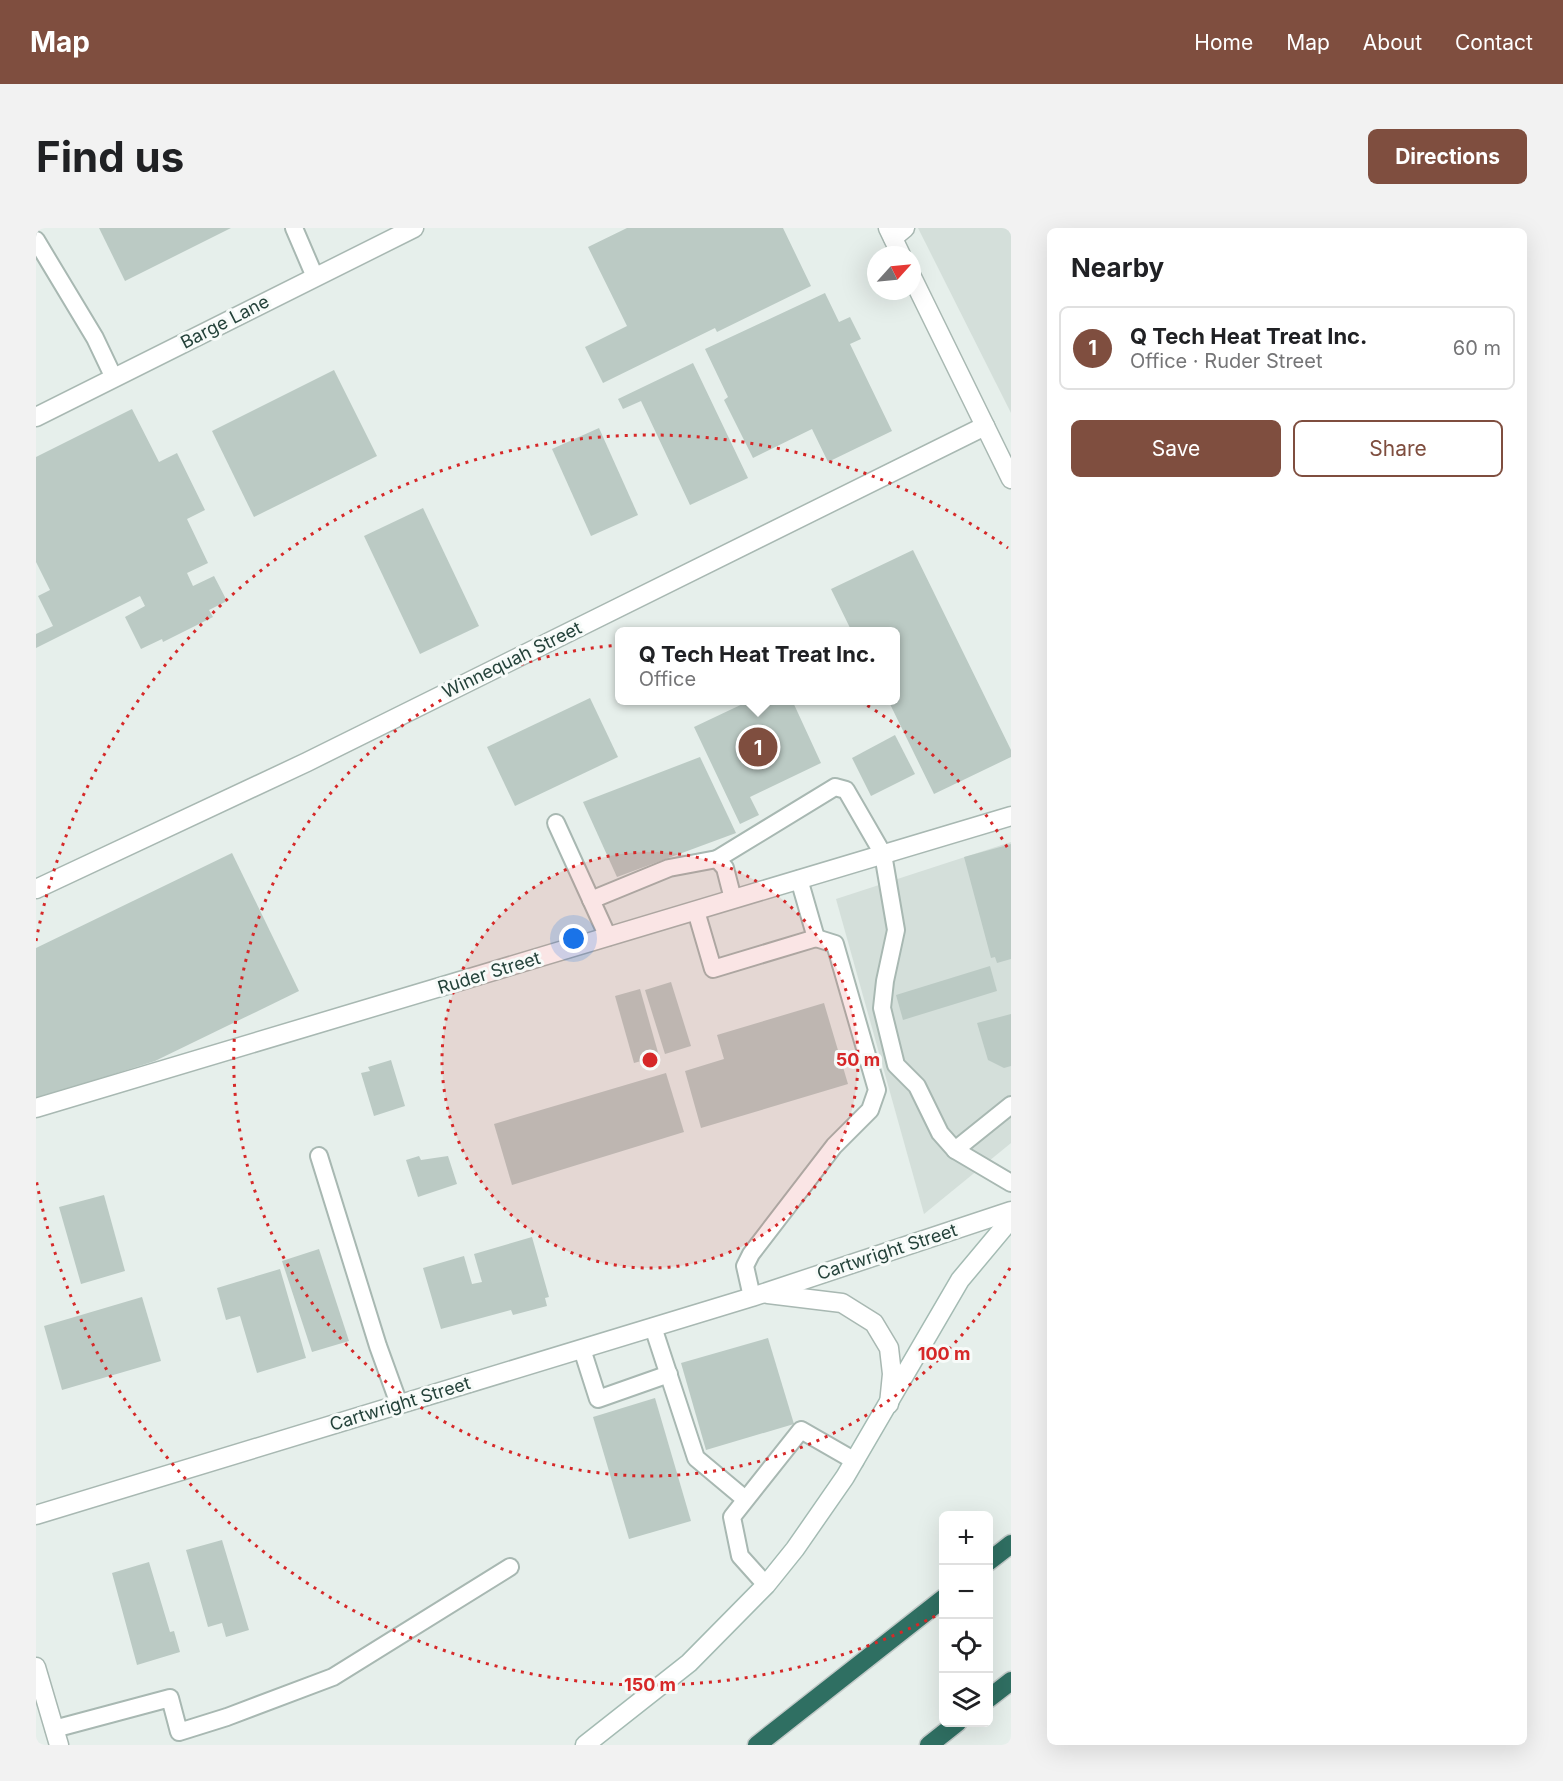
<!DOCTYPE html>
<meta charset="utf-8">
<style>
:root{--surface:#fff;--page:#f2f2f2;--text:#202124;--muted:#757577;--line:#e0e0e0;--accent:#7f4e3f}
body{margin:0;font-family:Inter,sans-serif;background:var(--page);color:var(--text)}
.controls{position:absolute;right:18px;bottom:18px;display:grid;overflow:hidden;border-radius:9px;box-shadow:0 6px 24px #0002}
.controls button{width:54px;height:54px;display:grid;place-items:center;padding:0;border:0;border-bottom:2px solid var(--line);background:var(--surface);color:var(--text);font:30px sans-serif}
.compass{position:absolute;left:831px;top:18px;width:54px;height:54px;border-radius:50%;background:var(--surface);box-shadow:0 6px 24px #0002;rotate:63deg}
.you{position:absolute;left:538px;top:711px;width:21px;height:21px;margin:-15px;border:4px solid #fff;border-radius:50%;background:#1a73e8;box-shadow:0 0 0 9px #1a73e833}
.badge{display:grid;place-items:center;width:39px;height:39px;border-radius:50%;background:var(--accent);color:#fff;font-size:20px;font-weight:700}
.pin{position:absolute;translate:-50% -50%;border:3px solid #fff;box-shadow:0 2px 6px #0006}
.popup{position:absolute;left:579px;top:399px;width:285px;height:78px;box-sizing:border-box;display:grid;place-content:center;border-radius:9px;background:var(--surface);filter:drop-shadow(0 2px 4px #0005);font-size:20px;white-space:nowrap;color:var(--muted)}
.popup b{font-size:22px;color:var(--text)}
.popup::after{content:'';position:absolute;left:50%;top:100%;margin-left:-12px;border:12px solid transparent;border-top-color:var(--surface)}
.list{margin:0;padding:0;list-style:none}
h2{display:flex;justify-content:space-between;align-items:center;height:78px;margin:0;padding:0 24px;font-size:26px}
h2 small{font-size:20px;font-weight:400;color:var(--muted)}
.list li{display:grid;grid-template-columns:39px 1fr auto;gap:18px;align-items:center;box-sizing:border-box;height:84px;margin:0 12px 12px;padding:0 12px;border:2px solid var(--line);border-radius:9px}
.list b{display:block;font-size:22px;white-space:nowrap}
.list p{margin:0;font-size:20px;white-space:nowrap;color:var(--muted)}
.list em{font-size:20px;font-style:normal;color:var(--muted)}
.actions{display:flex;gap:12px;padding:18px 24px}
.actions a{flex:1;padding:14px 0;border:2px solid var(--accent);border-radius:9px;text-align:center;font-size:21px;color:var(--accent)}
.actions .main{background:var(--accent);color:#fff}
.icon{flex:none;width:33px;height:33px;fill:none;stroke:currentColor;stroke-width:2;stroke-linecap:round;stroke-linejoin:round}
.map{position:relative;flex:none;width:975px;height:1517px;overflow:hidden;border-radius:9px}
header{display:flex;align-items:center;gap:36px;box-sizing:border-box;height:84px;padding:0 30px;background:var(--accent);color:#fff}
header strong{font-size:28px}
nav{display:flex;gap:33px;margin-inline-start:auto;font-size:21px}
.intro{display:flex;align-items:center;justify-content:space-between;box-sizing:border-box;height:144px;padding:0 36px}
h1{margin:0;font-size:42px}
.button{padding:15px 27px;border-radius:9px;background:var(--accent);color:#fff;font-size:21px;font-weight:700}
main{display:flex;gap:36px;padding:0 36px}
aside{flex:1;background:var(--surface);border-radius:9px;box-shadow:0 6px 24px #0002}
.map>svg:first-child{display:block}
.built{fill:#d4dfda}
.building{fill:#bbcac4}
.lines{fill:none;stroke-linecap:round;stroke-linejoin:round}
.service-casing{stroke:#a8b8b2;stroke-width:20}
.minor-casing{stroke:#a8b8b2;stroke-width:21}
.tertiary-casing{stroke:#a8b8b2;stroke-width:21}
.secondary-casing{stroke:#a4bbb3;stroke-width:21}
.motorway-casing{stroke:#c2cac8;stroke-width:21}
.service{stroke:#fff;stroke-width:16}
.minor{stroke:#fff;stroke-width:18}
.tertiary{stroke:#fff;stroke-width:18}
.secondary{stroke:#fff;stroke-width:18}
.motorway{stroke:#2f6f62;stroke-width:18}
.ring{fill:none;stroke:#d62828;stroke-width:3;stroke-dasharray:3 6}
.labels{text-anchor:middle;stroke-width:6;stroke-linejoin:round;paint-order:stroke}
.street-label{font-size:18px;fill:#24423a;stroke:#f7fbf9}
.centre{fill:#d62828;stroke:#f7fbf9;stroke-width:3}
.ring-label{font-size:18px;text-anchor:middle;font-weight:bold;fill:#d62828;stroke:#f7fbf9;stroke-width:6;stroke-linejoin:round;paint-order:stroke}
</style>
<header>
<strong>Map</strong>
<nav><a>Home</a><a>Map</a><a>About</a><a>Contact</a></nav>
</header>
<div class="intro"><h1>Find us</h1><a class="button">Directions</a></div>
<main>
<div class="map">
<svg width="975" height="1517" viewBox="0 0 975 1517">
<rect width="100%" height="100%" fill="#e6efeb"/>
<g class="built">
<polygon points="882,0 975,0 975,185"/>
<polygon points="975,614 975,915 888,986 800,671"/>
</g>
<g class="building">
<polygon points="63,0 195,0 89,53"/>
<polygon points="591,0 747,0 775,58 681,104 679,100 567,155 549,119 591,98 552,19"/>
<polygon points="789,65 803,94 814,89 825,111 814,116 856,203 792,234 776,201 717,230 688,172 692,169 669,121"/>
<polygon points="657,135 712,250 654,277 605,173 587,181 582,171"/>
<polygon points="298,142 341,228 218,289 176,203"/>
<polygon points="96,181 123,234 141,225 169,282 151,291 172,335 151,345 157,358 178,348 191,373 173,382 177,389 127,414 126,411 105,421 89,389 109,378 104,368 0,420 0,406 17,398 2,368 14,362 0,334 0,229"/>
<polygon points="563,200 602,287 555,308 516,221"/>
<polygon points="387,280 443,398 384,426 328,308"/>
<polygon points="877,322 975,522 975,529 898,566 852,472 860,472 860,404 816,404 795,361"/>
<polygon points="554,470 582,529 479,578 451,519"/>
<polygon points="715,472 756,472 785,535 714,569 723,587 704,596 658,499"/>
<polygon points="859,507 879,546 835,568 816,530"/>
<polygon points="664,529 700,605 581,649 547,574"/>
<polygon points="975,616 975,731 961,735 959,729 955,730 928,629"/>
<polygon points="196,625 263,763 119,833 0,871 0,720"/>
<polygon points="954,738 961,763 867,792 860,767"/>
<polygon points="635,754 655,818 629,826 609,762"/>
<polygon points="604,761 623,828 598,835 579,768"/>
<polygon points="788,775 812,856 665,900 649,843 688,831 681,807"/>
<polygon points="975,786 975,838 968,840 952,832 941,795"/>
<polygon points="355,832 369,878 338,888 325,845 334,843 332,839"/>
<polygon points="630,845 648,904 476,957 458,896"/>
<polygon points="383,928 385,932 412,928 421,956 382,969 370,932"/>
<polygon points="68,967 89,1043 45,1056 23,979"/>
<polygon points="496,1009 513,1069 509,1070 511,1078 477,1087 475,1082 405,1101 387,1040 428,1028 436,1056 446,1054 438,1026"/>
<polygon points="283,1021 313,1113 276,1124 246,1033"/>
<polygon points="244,1041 270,1130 221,1145 204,1088 190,1092 181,1060"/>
<polygon points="106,1069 125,1133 26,1162 8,1098"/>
<polygon points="732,1110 758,1196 670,1222 645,1135"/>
<polygon points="619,1170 655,1293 593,1311 557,1189"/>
<polygon points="186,1312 213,1402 190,1409 186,1395 172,1399 150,1322"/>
<polygon points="113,1334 134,1404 138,1403 144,1424 101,1437 76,1345"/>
</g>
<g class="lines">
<defs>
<g id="service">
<polyline points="258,0 279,49"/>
<polyline points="0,12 59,110 78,150"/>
<polyline points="520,595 572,709"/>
<polyline points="681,631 799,559 810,562 847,626 860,702 849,753 846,780 860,837 881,858 904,905 919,922 975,955"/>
<polyline points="555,672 633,640 681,631 689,640 697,671"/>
<polyline points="660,683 677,741 780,710 763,651"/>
<polyline points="919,922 975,877"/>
<polyline points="283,928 342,1118 363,1176"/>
<polyline points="716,1069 709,1038 715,1026 798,918 834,882 841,862 799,716 780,710"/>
<polyline points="617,1099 660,1230 709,1271"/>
<polyline points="546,1121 562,1171 633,1146"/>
<polyline points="730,1357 704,1328 696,1289 765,1202 819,1233"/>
<polyline points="18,1501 134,1470 143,1504 191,1489 297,1449 474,1339"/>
</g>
<g id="minor">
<polyline points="857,10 869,0"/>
<polyline points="0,189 378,0"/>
<polyline points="0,661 271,534 949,198"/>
<polyline points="0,880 975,588"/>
<polyline points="732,1066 806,1075 838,1095 853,1120 856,1146 853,1176"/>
<polyline points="0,1287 716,1069 975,983"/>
<polyline points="0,1439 23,1517"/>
</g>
<g id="tertiary">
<polyline points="852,0 865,27"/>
<polyline points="876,49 975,251"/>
</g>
<polyline id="secondary" points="549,1517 653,1435 730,1357 759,1321 809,1249 924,1052 975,991"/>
<g id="motorway">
<polyline points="952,1334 975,1316"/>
<polyline points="952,1471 975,1453"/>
<polyline points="721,1517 908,1370"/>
<polyline points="893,1517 922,1494"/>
</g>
</defs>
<use href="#service" class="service-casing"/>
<use href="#minor" class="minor-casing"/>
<use href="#tertiary" class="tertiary-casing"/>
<use href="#secondary" class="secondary-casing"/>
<use href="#motorway" class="motorway-casing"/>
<use href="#service" class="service"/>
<use href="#minor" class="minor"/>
<use href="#tertiary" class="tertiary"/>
<use href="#secondary" class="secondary"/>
<use href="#motorway" class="motorway"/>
</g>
<circle cx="614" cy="832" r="208" fill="#d62828" fill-opacity=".12"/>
<g class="ring">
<circle cx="614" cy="832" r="208"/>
<path d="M974 1040A416 416 0 1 1 974 624"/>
<path d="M907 1384A625 625 0 0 1 0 951M0 713A625 625 0 0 1 972 320"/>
</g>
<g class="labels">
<g class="street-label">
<text transform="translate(189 94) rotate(-27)" y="6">Barge Lane</text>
<text transform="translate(476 432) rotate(-26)" y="6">Winnequah Street</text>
<text transform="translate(453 745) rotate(-17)" y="6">Ruder Street</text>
<text transform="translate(851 1024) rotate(-18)" y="6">Cartwright Street</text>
<text transform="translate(364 1176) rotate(-17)" y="6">Cartwright Street</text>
</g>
</g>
<circle cx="614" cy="832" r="9" class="centre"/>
<g class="ring-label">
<text x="822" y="838">50 m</text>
<text x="908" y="1132">100 m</text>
<text x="614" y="1463">150 m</text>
</g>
</svg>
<div class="controls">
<button>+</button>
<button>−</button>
<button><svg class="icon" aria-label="locate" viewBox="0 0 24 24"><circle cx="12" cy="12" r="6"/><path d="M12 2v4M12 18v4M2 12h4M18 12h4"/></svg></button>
<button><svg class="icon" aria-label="layers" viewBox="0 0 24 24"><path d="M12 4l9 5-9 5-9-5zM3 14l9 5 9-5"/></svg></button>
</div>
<svg class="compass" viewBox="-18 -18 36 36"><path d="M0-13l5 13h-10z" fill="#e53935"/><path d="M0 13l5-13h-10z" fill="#757577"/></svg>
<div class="you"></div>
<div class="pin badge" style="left:722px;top:519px">1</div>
<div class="popup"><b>Q Tech Heat Treat Inc.</b>Office</div>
</div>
<aside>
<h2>Nearby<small></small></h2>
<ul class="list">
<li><span class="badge">1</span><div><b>Q Tech Heat Treat Inc.</b><p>Office · Ruder Street</p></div><em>60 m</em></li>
</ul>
<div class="actions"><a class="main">Save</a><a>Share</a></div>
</aside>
</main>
